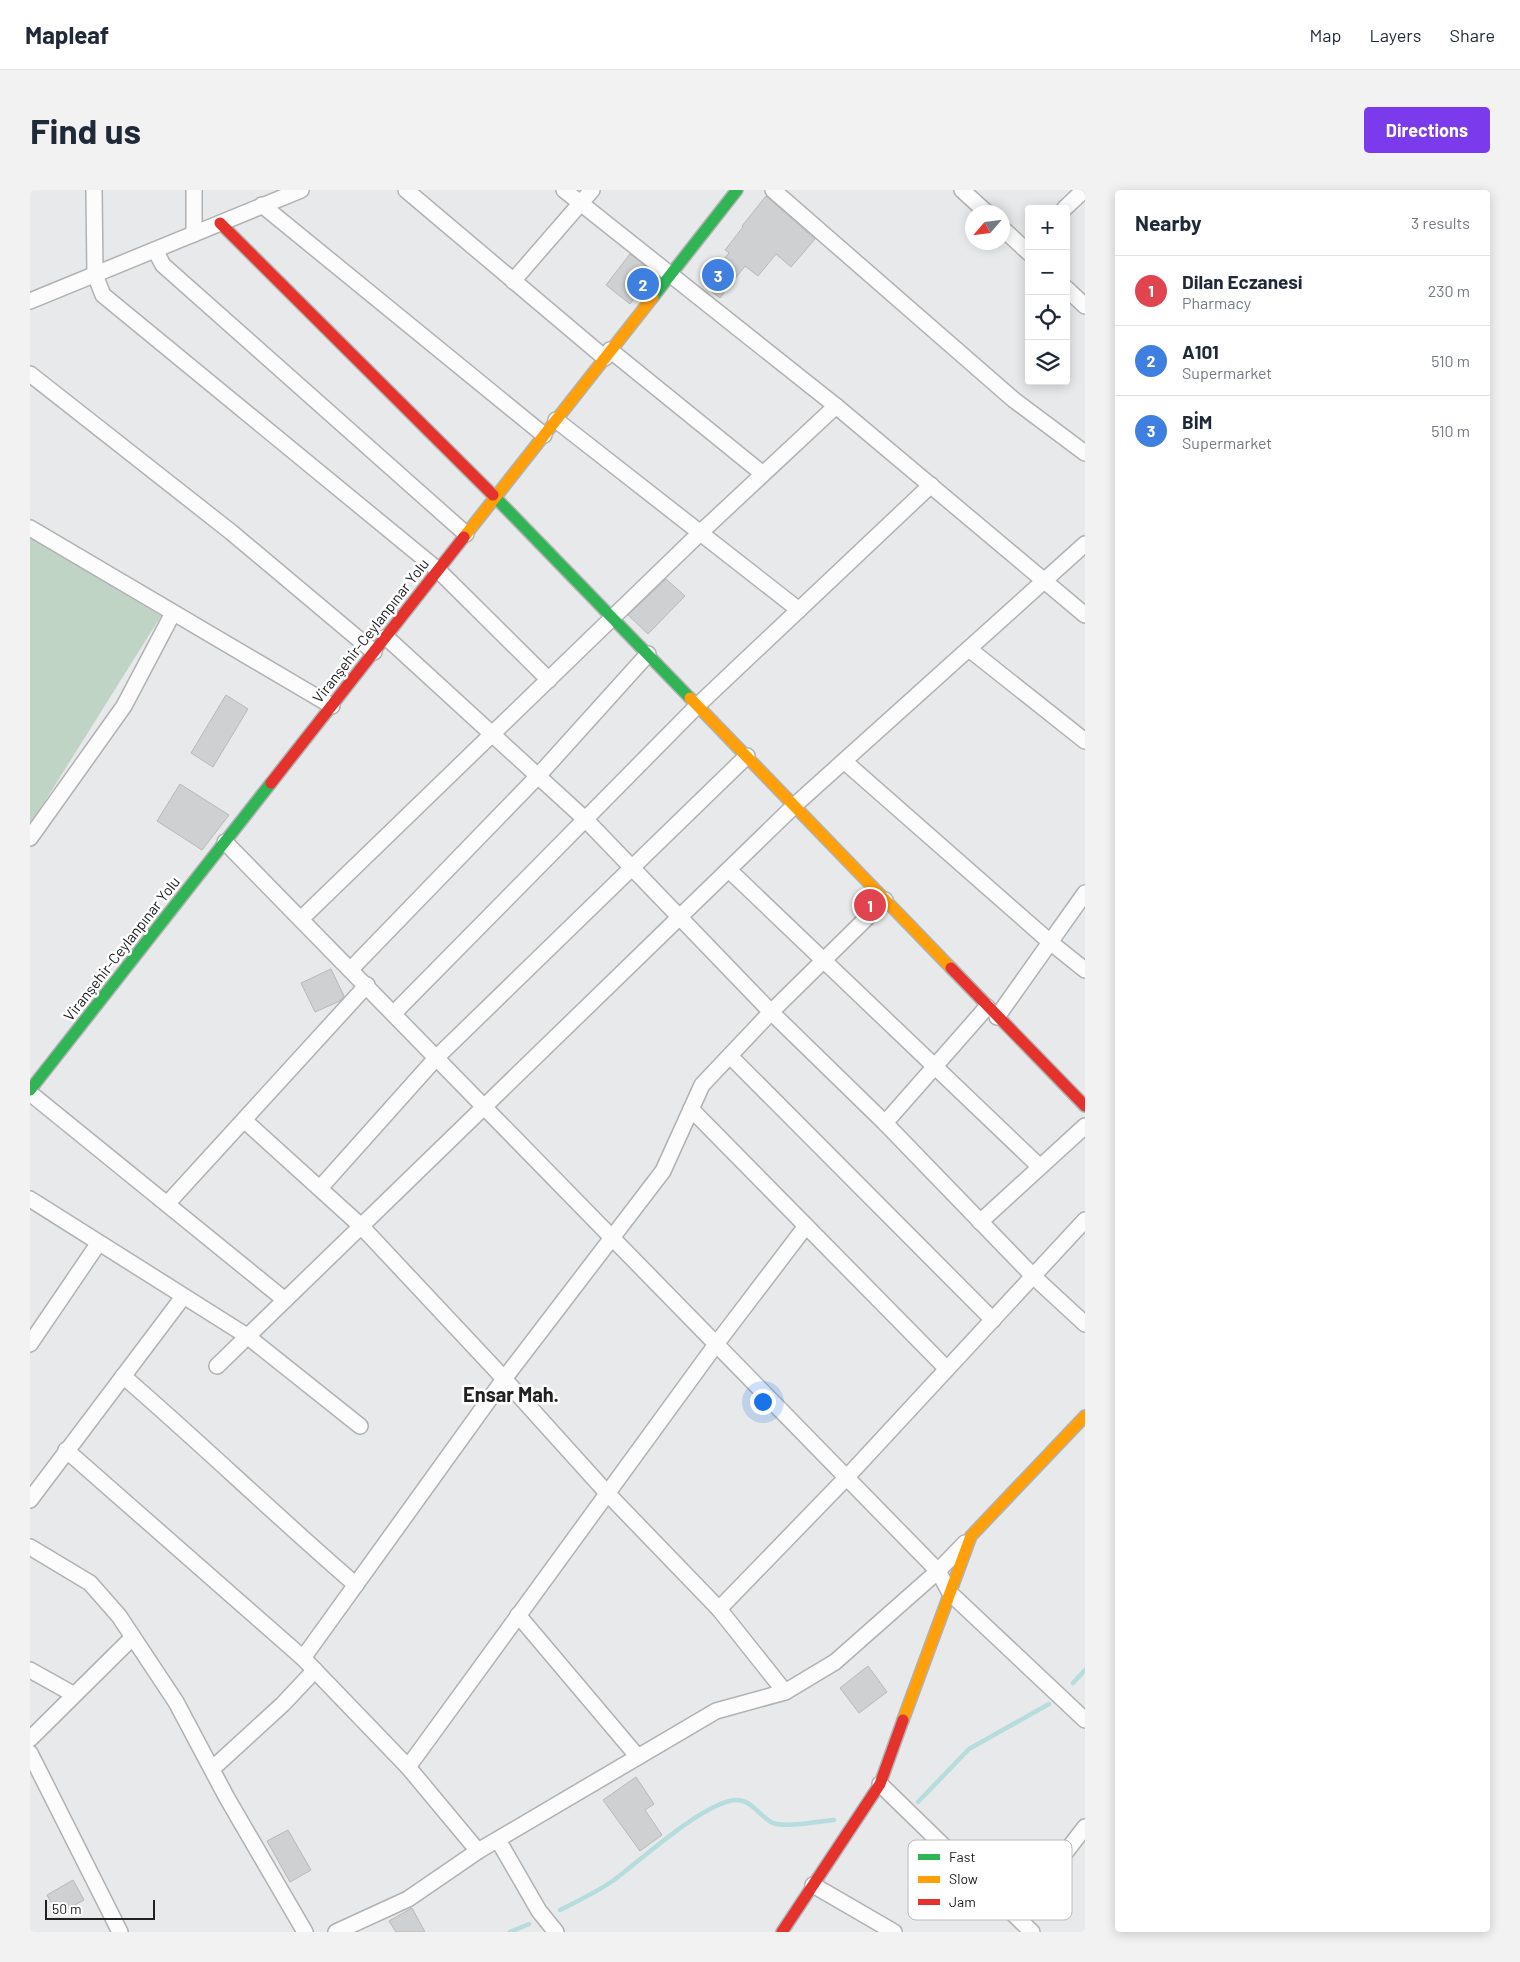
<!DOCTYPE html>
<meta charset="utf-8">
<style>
:root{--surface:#fff;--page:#f2f2f3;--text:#1f2937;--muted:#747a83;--line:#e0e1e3;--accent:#7c3aed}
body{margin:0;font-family:Barlow,sans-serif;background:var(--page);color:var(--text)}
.controls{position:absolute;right:15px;top:15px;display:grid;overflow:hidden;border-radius:5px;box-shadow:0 2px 12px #0003}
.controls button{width:45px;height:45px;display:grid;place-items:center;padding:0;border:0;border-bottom:1px solid var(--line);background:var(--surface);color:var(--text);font:25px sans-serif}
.compass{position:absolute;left:935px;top:15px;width:45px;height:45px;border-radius:50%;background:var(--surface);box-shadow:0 2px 12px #0003;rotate:242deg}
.scale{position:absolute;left:15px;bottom:12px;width:110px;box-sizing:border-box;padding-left:5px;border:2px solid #212122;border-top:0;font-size:14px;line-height:18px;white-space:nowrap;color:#212122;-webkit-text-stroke:4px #fff;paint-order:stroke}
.you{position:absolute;left:732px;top:1211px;width:18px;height:18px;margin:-12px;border:4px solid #fff;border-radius:50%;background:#1a73e8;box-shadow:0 0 0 8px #1a73e833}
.badge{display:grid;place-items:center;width:32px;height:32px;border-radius:50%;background:var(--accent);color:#fff;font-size:16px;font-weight:700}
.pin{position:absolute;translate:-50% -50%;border:2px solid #fff;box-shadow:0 1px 5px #0006}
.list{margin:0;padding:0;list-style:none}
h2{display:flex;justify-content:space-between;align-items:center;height:65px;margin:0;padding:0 20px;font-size:21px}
h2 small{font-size:16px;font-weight:400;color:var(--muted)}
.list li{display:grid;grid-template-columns:32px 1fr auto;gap:15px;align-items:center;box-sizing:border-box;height:70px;padding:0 20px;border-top:1px solid var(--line)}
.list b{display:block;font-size:19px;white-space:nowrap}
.list p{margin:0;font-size:16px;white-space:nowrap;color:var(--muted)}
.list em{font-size:16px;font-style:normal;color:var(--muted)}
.icon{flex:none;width:28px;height:28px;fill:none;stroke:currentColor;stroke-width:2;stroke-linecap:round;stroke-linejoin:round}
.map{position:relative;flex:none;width:1055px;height:1742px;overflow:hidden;border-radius:5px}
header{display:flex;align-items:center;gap:30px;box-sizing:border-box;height:70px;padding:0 25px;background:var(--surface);border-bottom:1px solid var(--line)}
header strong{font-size:24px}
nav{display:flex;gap:28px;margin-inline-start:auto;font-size:18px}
.intro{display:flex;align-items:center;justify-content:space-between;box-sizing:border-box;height:120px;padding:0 30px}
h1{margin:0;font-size:35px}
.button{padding:12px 22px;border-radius:5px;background:var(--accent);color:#fff;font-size:18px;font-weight:700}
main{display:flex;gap:30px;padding:0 30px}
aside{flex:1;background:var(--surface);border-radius:5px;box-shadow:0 2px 12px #0003}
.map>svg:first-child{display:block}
.green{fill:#bfd4c5}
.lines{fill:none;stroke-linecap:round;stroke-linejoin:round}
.stream{stroke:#b6dcde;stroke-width:4.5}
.building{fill:#cfd0d1;stroke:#b8b8b9}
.street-casing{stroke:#b0b1b2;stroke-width:18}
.fast-casing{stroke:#b0b1b2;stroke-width:14}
.slow-casing{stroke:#b0b1b2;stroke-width:14}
.jam-casing{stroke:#b0b1b2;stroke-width:14}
.street{stroke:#fcfcfc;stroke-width:15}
.fast{stroke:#30b455;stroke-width:11}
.slow{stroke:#ff9f0a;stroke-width:11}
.jam{stroke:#e5322d;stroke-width:11}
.labels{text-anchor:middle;stroke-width:5;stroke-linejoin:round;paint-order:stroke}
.street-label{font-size:15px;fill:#212122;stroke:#fff}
.district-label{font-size:20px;font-weight:bold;fill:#212122;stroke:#fff}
.key{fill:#fff;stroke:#bcbcbd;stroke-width:1}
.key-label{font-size:14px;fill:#212122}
</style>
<header>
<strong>Mapleaf</strong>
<nav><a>Map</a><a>Layers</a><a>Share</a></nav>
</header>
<div class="intro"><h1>Find us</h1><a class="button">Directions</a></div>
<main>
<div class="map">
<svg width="1055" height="1742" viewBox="0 0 1055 1742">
<rect width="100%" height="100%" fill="#e8e9ea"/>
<polygon class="green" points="0,347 131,426 0,635"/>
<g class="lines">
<g class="stream">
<polyline points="1043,1493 1055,1480"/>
<polyline points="888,1612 939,1559 1019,1514"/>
<path d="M530 1720C548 1711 567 1702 584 1690 610 1671 677 1609 708 1610 723 1611 731 1628 743 1633 758 1638 788 1631 804 1630"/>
<polyline points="480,1742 499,1734"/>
</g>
</g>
<g class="building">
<polygon points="736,6 785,49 761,77 746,64 728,86 715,76 690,108 673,95 699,63 695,60 713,37 712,36"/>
<polygon points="600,64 624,83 600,114 576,95"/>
<polygon points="636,389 655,406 618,444 598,425"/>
<polygon points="196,505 218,519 183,577 161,563"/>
<polygon points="150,594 199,625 172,660 127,631"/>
<polygon points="301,779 314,806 310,811 285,822 271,793"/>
<polygon points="838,1476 857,1502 829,1523 810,1498"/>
<polygon points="606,1587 624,1614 615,1620 632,1645 610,1661 573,1610"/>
<polygon points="258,1640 281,1680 260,1692 237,1651"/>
<polygon points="43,1690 54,1710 28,1724 17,1705"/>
<polygon points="382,1718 395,1742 366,1742 359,1731"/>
</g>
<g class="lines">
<defs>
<g id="street">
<polyline points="64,0 65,85 73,105 408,380 519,490"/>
<polyline points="376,0 575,168"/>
<polyline points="534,0 806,216 1055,425"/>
<polyline points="743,0 984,210 1055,263"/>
<polyline points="932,0 956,22"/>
<polyline points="232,15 514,245"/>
<polyline points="1034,19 1054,0"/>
<polyline points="972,38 999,63"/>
<polyline points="164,44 164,0"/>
<polyline points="125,60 133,75 436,344"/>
<polyline points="483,91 562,0"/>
<polyline points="1036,98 1055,116"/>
<polyline points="0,111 271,0"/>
<polyline points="580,160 733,284"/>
<polyline points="0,184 201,342 344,462"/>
<polyline points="526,230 769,420"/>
<polyline points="0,338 302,516"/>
<polyline points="356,447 556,630 741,822 855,933 1003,1086 1055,1134"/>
<polyline points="939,459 1055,551"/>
<polyline points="814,571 1020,752 1055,780"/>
<polyline points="0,648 94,516 143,423"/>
<polyline points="195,652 908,1381 920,1403 1055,1530"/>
<polyline points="699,680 1010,977"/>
<polyline points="272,728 671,342 806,216"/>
<polyline points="321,779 508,586 618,464"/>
<polyline points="364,823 668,515 901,295"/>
<polyline points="967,827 1055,703"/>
<polyline points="700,866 963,1130"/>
<polyline points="0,903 255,1110"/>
<polyline points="661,919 917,1179"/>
<polyline points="214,930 331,1036 466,1180 577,1303 689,1419 755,1502"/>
<polyline points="855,933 957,817"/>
<polyline points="290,998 407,867 717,566"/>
<polyline points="0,1009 217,1146 330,1236"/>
<polyline points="137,1014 337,795"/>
<polyline points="950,1032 1055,936"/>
<polyline points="0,1154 68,1054"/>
<polyline points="187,1176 765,615 1055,354"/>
<path d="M93 1186C172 1254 247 1327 326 1395"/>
<polyline points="36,1260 273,1468 378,1577 448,1661"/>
<polyline points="0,1310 153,1107"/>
<polyline points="0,1357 60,1393 89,1426 146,1512 197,1608 275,1742"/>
<polyline points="689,1419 817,1287 1055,1030"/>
<polyline points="488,1425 608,1567"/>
<polyline points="273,1468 474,1189 633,981 672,895 741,822 855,710"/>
<polyline points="0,1480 43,1504"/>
<polyline points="0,1549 103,1447"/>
<polyline points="0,1563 90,1742"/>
<polyline points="378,1577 687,1153 776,1036"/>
<polyline points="182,1579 253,1514 285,1480"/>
<polyline points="850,1594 1002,1742"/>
<polyline points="468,1650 509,1721 526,1742"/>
<polyline points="783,1695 864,1742"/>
<polyline points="983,1723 1032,1667 1055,1637"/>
<polyline points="306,1742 378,1709 448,1661 686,1521 755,1502 805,1472 908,1381 935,1353"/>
</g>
<g id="fast">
<polyline points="623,107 707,0"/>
<polyline points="463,305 660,508"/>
<polyline points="0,900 241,593"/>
</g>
<g id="slow">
<polyline points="434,347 623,107"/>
<polyline points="660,508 921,778"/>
<polyline points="873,1530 941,1346 1055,1226"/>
</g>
<g id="jam">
<polyline points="190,33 463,305"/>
<polyline points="241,593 434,347"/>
<polyline points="921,778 1055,916"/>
<polyline points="752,1742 850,1594 873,1530"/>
</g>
</defs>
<use href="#street" class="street-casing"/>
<use href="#fast" class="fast-casing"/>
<use href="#slow" class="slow-casing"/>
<use href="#jam" class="jam-casing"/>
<use href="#street" class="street"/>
<use href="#fast" class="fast"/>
<use href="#slow" class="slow"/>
<use href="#jam" class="jam"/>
</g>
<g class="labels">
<g class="street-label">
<text transform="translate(341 441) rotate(-52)" y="5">Viranşehir-Ceylanpınar Yolu</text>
<text transform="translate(92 759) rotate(-52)" y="5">Viranşehir-Ceylanpınar Yolu</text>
</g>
<g class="district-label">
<text x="481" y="1212">Ensar Mah.</text>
</g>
</g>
<rect x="878" y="1650" width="164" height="80" rx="8" class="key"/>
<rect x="888" y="1664" width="22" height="6" fill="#30b455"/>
<rect x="888" y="1686" width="22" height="7" fill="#ff9f0a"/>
<rect x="888" y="1709" width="22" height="6" fill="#e5322d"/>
<g class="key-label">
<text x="919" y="1672">Fast</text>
<text x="919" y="1694">Slow</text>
<text x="919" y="1717">Jam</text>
</g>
</svg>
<div class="controls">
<button>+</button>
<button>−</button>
<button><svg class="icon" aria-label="locate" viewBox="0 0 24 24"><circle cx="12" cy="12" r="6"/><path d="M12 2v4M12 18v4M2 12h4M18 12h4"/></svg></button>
<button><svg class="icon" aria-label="layers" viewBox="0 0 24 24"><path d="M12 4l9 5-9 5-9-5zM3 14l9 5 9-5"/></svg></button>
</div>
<svg class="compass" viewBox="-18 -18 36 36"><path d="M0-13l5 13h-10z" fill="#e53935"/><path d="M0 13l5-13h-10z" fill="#747a83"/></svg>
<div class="scale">50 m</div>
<div class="you"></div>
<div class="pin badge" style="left:840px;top:715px;background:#e0444e">1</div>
<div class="pin badge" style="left:613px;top:94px;background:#3f7fe0">2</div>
<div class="pin badge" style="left:688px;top:85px;background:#3f7fe0">3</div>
</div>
<aside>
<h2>Nearby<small>3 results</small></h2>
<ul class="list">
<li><span class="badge" style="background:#e0444e">1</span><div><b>Dilan Eczanesi</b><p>Pharmacy</p></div><em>230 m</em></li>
<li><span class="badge" style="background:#3f7fe0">2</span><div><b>A101</b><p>Supermarket</p></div><em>510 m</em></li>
<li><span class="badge" style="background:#3f7fe0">3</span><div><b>BİM</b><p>Supermarket</p></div><em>510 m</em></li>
</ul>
</aside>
</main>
